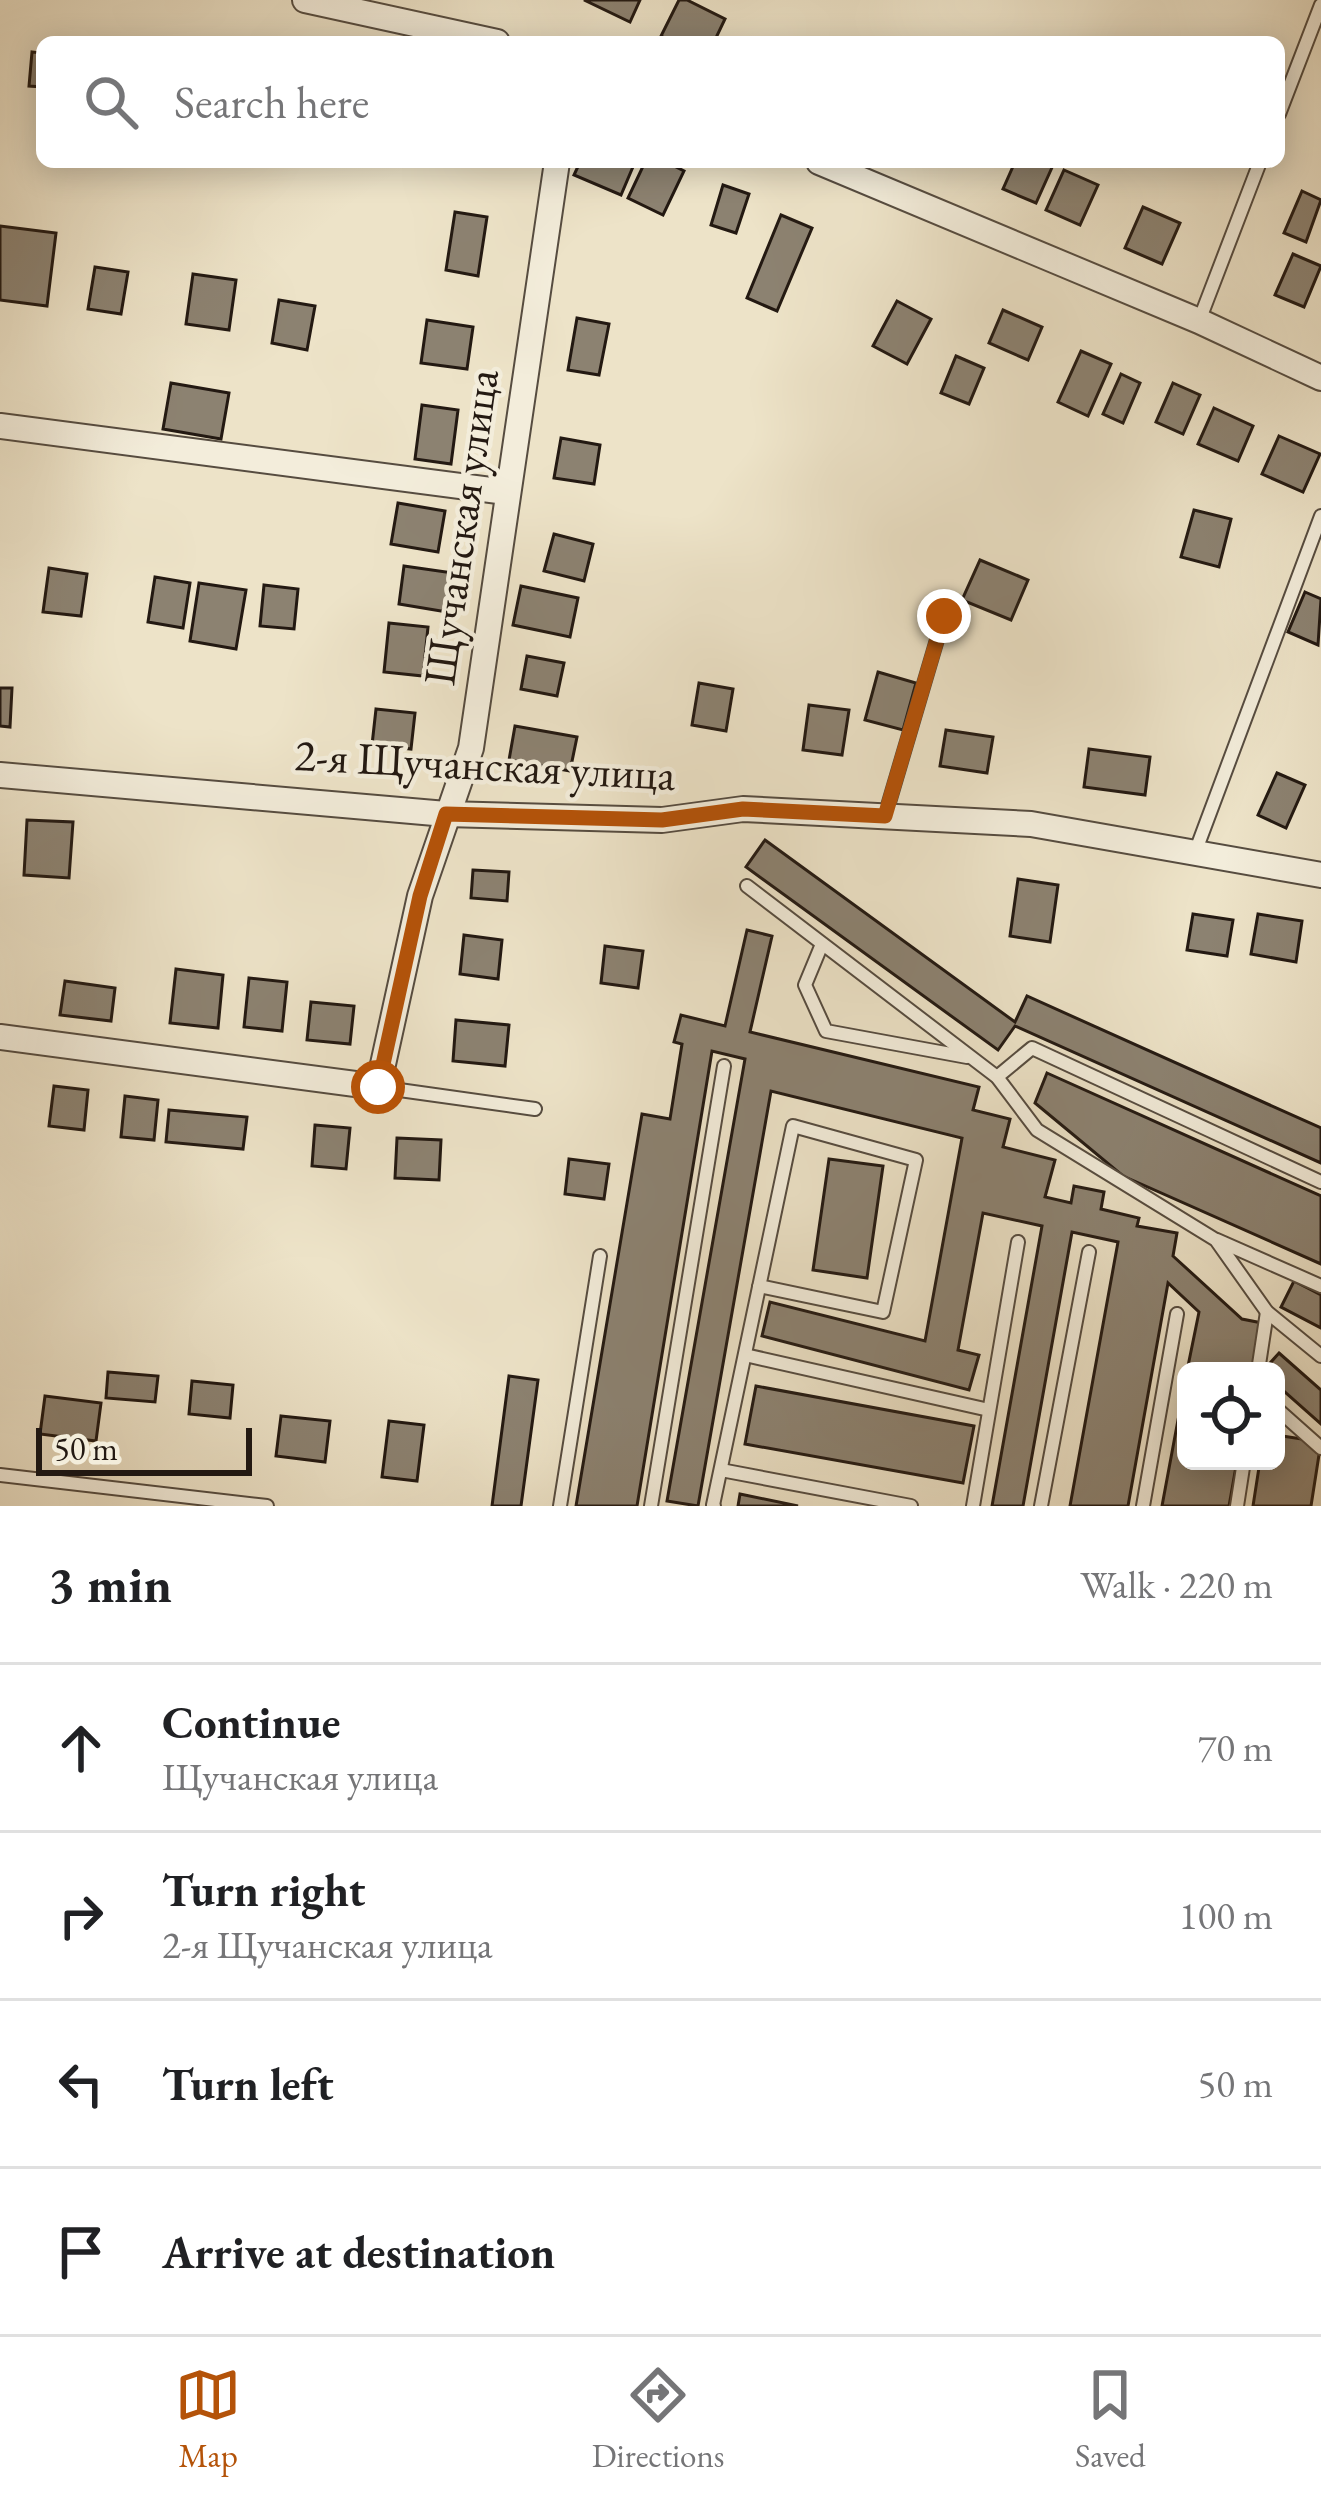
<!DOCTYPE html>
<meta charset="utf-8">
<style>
:root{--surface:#fff;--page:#f2f2f2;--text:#202124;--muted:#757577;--line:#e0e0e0;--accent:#b45309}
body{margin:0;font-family:"EB Garamond",serif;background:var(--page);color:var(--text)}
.controls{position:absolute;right:36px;bottom:36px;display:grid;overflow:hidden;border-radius:18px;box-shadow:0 6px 30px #0003}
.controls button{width:108px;height:108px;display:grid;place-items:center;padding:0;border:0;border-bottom:3px solid var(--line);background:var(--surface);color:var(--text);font:60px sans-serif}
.scale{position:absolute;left:36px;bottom:30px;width:216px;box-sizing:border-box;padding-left:12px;border:6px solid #231912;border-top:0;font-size:33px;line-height:42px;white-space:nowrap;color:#231912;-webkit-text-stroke:9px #f3eddb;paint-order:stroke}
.stop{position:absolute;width:36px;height:36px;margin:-27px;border:9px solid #b45309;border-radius:50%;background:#fff}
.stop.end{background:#b45309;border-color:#fff;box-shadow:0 3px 12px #0008}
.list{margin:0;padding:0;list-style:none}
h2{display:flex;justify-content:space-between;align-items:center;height:156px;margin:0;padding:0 48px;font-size:51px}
h2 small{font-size:39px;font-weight:400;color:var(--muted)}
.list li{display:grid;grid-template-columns:78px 1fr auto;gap:36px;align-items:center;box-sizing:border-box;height:168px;padding:0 48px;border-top:3px solid var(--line)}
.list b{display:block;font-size:45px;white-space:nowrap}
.list p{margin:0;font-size:39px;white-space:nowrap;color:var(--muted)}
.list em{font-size:39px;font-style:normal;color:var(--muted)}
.icon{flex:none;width:66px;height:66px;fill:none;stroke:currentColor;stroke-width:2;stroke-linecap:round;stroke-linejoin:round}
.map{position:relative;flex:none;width:1321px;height:1506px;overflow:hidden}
.search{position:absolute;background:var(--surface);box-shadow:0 6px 30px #0003;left:36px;right:36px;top:36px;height:132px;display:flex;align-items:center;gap:30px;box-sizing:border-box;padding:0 42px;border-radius:18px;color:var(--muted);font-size:45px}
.sheet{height:828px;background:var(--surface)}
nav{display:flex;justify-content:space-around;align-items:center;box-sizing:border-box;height:168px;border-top:3px solid var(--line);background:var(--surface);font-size:33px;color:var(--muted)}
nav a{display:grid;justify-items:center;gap:6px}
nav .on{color:var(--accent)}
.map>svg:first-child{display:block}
.building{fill:#8c8271;stroke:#231912;stroke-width:3}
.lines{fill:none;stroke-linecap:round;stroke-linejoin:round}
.service-casing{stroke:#564c40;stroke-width:16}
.minor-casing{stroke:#564c40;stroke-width:28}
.service{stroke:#f3eddb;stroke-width:12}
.minor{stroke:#f3eddb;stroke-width:24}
.route{stroke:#b45309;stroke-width:15}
.labels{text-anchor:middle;stroke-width:9;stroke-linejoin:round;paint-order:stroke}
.street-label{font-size:45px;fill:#231912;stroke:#f3eddb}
</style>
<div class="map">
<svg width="1321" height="1506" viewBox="0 0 1321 1506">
<rect width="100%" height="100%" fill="#ede3c8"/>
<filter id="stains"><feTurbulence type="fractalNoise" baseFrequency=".00167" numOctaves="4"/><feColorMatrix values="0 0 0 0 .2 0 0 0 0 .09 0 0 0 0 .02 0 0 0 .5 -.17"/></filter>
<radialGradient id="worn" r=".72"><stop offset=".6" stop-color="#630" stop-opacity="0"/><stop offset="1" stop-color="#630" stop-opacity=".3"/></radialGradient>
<g class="building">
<polygon points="584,0 640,0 630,22"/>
<polygon points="679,0 687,0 725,19 714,42 673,42 661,36"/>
<polygon points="32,52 42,53 42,87 29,86"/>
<polygon points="580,162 635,162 621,195 574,175"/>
<polygon points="645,162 666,162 684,171 663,215 628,198"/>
<polygon points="1015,162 1054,163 1036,203 1003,189"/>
<polygon points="1064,170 1098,185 1080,225 1046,210"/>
<polygon points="723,185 749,194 736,233 711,225"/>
<polygon points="1302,191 1321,200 1306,242 1284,233"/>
<polygon points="1143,207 1180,223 1162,264 1125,248"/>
<polygon points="455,212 487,217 478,276 446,270"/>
<polygon points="781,215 812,228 777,311 747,298"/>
<polygon points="0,226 56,233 47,306 0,300"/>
<polygon points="1293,254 1321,266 1304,307 1275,295"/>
<polygon points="95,267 128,272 121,314 88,309"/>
<polygon points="193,274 236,280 229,330 186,324"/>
<polygon points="279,300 315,306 307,350 272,343"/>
<polygon points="897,301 931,319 907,364 873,346"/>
<polygon points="1003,310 1042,327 1028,360 989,343"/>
<polygon points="577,318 609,324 599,375 568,370"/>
<polygon points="427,320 473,327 467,369 421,363"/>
<polygon points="1081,351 1111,364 1088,416 1058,402"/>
<polygon points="956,356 984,368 969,404 941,393"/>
<polygon points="1121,374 1140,383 1123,423 1103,414"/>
<polygon points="171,383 229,393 221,439 163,429"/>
<polygon points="1173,383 1200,395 1183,434 1156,422"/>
<polygon points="422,405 458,410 451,464 415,459"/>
<polygon points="1214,408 1253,426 1238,461 1198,444"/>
<polygon points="1279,436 1320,454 1303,492 1262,474"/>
<polygon points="561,438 600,445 594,484 554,478"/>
<polygon points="398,503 445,511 438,552 391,544"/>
<polygon points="1194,510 1231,519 1219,567 1181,557"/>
<polygon points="554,534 593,544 584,581 544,571"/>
<polygon points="980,560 1028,580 1011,620 962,600"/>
<polygon points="404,566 453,573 447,612 399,604"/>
<polygon points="49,568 87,574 81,616 43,612"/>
<polygon points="155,577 190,583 183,628 148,622"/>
<polygon points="199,583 246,590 236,649 190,641"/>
<polygon points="264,585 298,589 294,629 260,626"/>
<polygon points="521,586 578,598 570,637 513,625"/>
<polygon points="1305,592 1321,599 1318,645 1288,632"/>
<polygon points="389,623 428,627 423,676 384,672"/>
<polygon points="527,656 564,663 557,696 521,689"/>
<polygon points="878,672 916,683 903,730 865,720"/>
<polygon points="699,683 733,689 726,731 692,725"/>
<polygon points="0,688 12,688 10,727 0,726"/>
<polygon points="809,705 849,710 842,755 803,750"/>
<polygon points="376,709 415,713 411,749 372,745"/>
<polygon points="515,726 577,737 570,771 509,760"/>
<polygon points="946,730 993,737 987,773 940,766"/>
<polygon points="1089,749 1150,757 1145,795 1084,787"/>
<polygon points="1277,773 1305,785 1286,828 1258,815"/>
<polygon points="27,820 73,822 69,878 24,875"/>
<polygon points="765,840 1015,1022 1027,996 1321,1128 1321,1163 1015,1026 998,1050 746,867"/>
<polygon points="473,870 509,872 507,901 471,898"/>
<polygon points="1018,879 1058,885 1050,942 1010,936"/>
<polygon points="1193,914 1233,920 1227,956 1187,950"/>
<polygon points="1258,914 1302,921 1296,962 1251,954"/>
<polygon points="747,930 772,936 750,1032 979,1087 973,1110 1010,1119 1003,1147 1055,1160 1045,1197 1071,1203 1074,1186 1104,1192 1101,1209 1139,1218 1137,1226 1177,1233 1173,1256 1242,1319 1262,1323 1253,1371 1187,1371 1199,1312 1168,1283 1128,1506 1070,1506 1118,1242 1072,1232 1023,1506 992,1506 1042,1226 983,1213 958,1350 979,1355 969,1390 762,1336 770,1302 925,1341 962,1138 771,1091 698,1506 667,1501 745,1059 712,1051 637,1506 576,1506 642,1114 670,1119 682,1044 674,1042 681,1015 725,1026"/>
<polygon points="464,935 502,940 498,979 460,974"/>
<polygon points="605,946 643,951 638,988 601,983"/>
<polygon points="176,969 223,975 218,1028 170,1023"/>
<polygon points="249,978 287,982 282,1031 244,1027"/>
<polygon points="65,981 115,988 111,1021 60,1015"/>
<polygon points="311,1002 354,1006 350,1044 307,1040"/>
<polygon points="456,1020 509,1025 505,1066 453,1061"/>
<polygon points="1047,1073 1321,1196 1321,1264 1123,1176 1035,1103"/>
<polygon points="54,1086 88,1090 84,1130 49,1126"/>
<polygon points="125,1096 158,1100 154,1140 121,1137"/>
<polygon points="169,1110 247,1117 243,1149 166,1142"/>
<polygon points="315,1125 350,1128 346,1169 312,1166"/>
<polygon points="397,1138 441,1140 439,1180 395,1178"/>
<polygon points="569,1159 609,1164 604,1199 565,1194"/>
<polygon points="829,1159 883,1166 867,1278 813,1270"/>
<polygon points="1294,1281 1321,1295 1321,1328 1281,1307"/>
<polygon points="1279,1353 1321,1390 1321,1424 1276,1384 1276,1371 1263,1371"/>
<polygon points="108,1372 158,1376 155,1402 106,1398"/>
<polygon points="509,1376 538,1380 521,1506 492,1506"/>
<polygon points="1186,1377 1186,1461 1237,1461 1229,1506 1162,1506"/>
<polygon points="192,1381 233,1385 230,1418 189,1414"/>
<polygon points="756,1386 974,1426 963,1483 745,1444"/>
<polygon points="45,1396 101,1403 96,1441 40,1434"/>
<polygon points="281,1416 330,1421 325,1462 276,1456"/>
<polygon points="389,1421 424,1425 417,1481 382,1477"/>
<polygon points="1276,1435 1321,1442 1311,1506 1253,1506 1260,1461 1276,1461"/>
<polygon points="740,1494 798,1506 738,1506"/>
</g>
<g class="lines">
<defs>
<g id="service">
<polyline points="1279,114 1321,5"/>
<polyline points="1199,321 1260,162"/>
<polyline points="885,816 944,616"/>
<polyline points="1196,850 1321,516"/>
<polyline points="747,886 997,1077 1037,1130 1216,1240 1267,1312 1321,1356"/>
<polyline points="822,944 805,985 826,1031 967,1057"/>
<polyline points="997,1077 1032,1048 1321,1182"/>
<polyline points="378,1087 535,1109"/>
<polyline points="1217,1240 1321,1286"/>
<polyline points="745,1355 989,1410"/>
<polyline points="1258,1371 1267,1312"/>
<polyline points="1276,1408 1321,1448"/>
<polyline points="721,1470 911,1506"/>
<polyline points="0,1475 267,1506"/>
<polyline points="560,1506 600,1256"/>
<polyline points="651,1506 724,1066"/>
<path d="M714 1506 713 1505C740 1379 766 1252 793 1126L916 1160 883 1312 759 1286"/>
<polyline points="973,1506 1018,1242"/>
<polyline points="1041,1506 1089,1252"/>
<polyline points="1143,1506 1177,1314"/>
<polyline points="1237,1506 1244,1461"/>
</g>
<g id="minor">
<polyline points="305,0 497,42"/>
<polyline points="819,162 1199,321 1321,378"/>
<polyline points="0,426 506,492"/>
<polyline points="0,775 446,814 662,820 743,809 1031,824 1321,875"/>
<polyline points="0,1037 378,1087 420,896 471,748 557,162"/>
</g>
</defs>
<use href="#service" class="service-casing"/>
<use href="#minor" class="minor-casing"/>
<use href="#service" class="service"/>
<use href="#minor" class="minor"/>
</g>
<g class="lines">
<polyline class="route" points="378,1087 420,896 446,814 662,820 743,809 885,816 944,616"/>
</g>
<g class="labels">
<g class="street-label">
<text transform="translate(460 527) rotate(-82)" y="16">Щучанская улица</text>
<text transform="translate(485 764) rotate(3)" y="16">2-я Щучанская улица</text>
</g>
</g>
<rect width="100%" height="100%" filter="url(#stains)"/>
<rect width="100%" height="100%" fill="url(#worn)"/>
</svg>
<div class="controls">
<button><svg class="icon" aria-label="locate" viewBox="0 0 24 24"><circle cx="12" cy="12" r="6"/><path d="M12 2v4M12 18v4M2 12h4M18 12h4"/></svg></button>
</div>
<div class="scale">50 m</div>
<div class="stop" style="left:378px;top:1087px"></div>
<div class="stop end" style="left:944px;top:616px"></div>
<div class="search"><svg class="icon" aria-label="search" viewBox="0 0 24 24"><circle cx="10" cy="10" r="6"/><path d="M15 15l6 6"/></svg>Search here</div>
</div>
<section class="sheet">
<h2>3 min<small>Walk · 220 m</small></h2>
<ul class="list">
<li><svg class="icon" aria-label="ahead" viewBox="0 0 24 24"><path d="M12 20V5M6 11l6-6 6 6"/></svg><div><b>Continue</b><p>Щучанская улица</p></div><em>70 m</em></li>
<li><svg class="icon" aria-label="right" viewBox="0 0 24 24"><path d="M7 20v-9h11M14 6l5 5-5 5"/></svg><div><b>Turn right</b><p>2-я Щучанская улица</p></div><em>100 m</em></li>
<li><svg class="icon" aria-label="left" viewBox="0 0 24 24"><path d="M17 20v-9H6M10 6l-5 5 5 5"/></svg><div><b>Turn left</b></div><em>50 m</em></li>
<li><svg class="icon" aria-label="arrive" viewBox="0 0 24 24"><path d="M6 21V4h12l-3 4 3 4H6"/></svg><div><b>Arrive at destination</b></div></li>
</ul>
</section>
<nav>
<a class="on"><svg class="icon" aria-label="map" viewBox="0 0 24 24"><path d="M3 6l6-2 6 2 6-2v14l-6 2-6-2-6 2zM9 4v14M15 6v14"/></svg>Map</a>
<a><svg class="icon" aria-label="directions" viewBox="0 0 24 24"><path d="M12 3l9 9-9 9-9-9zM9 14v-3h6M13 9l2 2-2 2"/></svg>Directions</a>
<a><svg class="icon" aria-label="saved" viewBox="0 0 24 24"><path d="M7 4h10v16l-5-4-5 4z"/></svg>Saved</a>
</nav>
